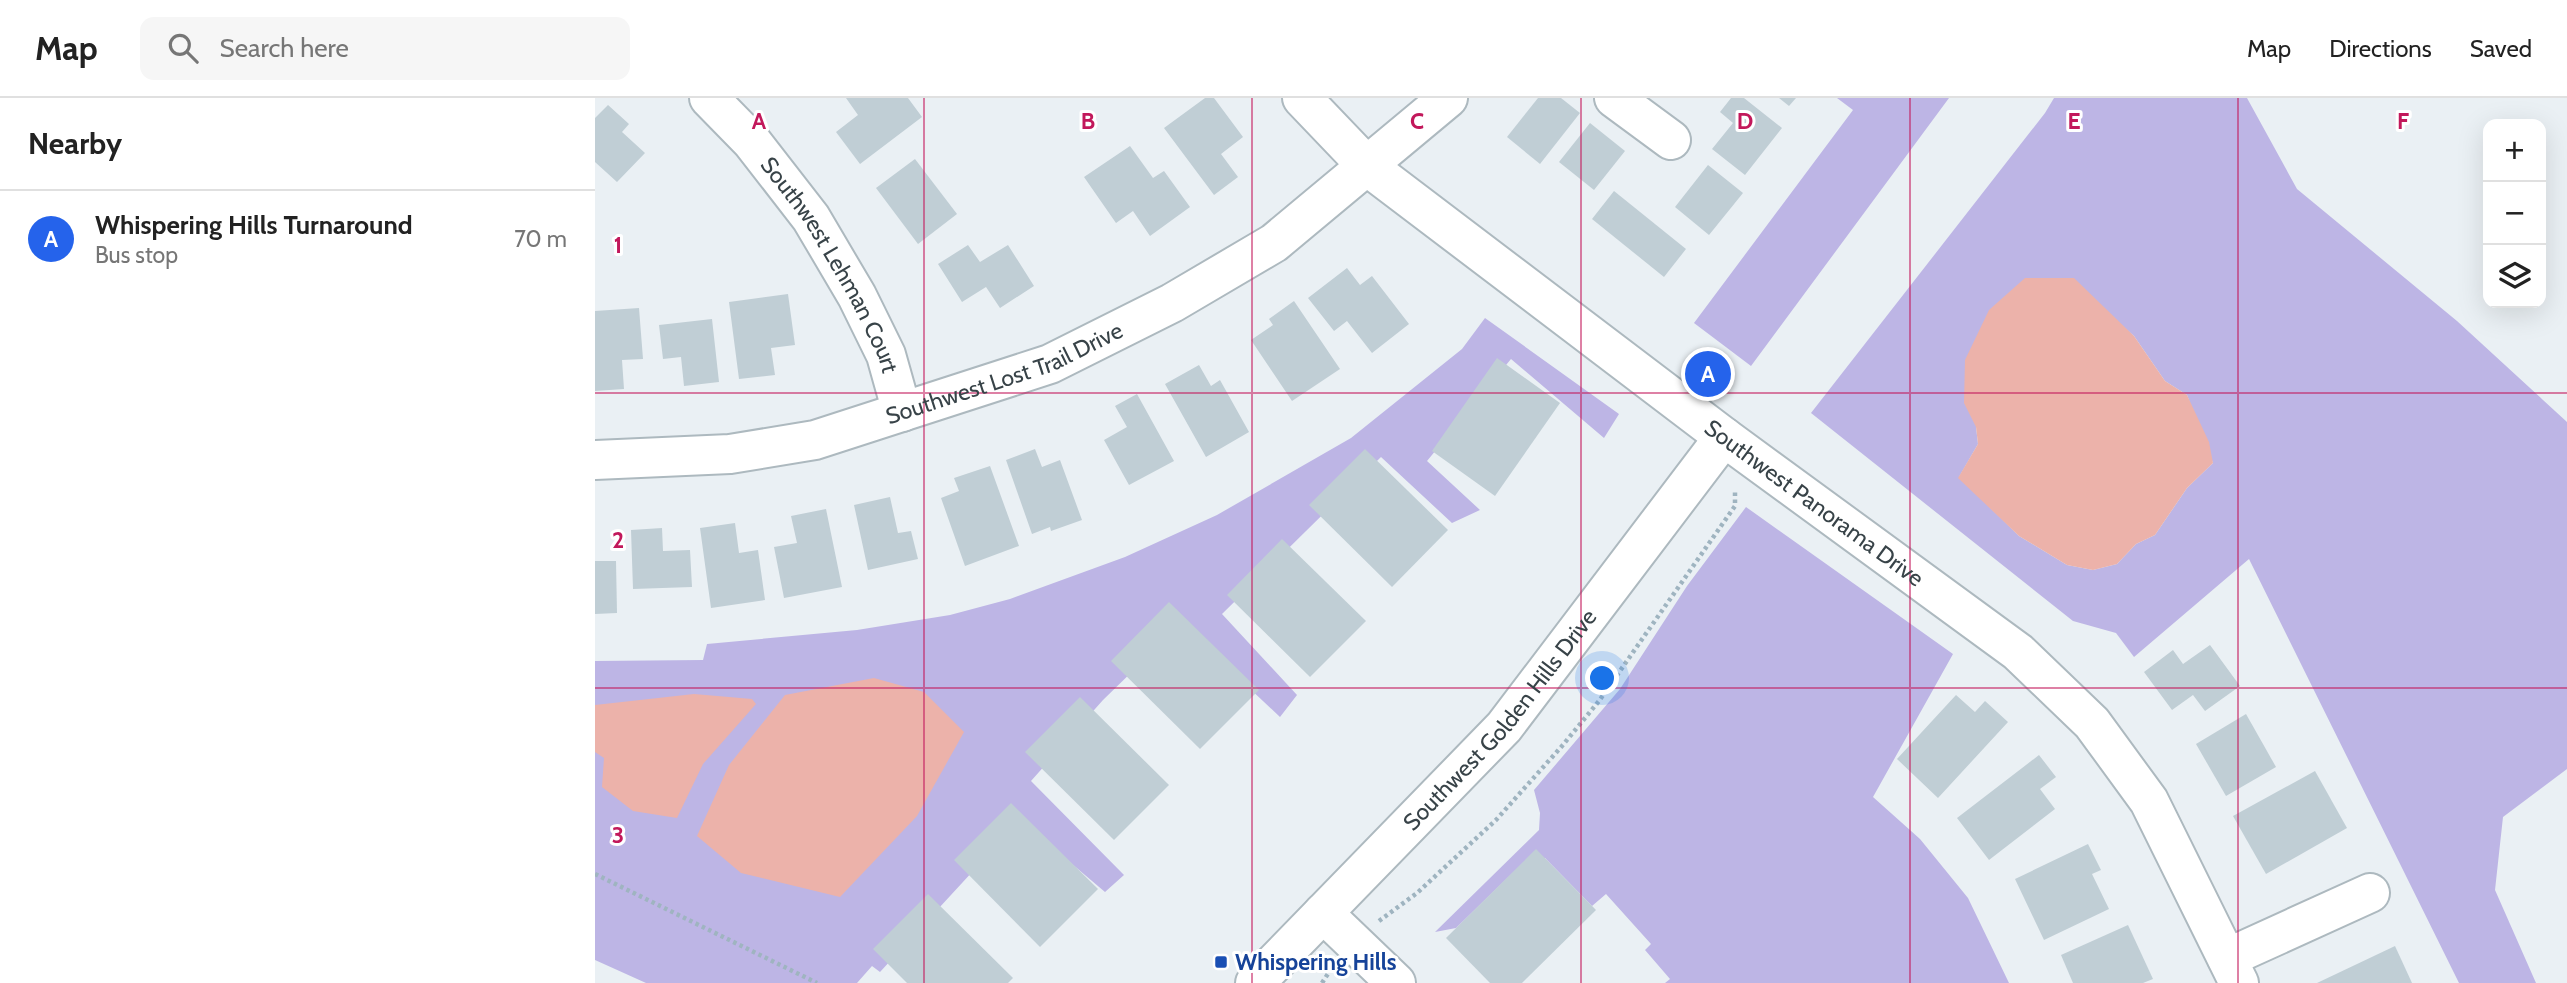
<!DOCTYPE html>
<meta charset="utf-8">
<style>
:root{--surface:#fff;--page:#f6f6f6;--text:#222;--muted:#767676;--line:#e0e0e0;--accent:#2563eb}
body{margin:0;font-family:Cabin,sans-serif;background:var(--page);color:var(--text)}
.controls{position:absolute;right:21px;top:21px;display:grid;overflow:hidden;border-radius:14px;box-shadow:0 7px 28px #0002}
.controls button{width:63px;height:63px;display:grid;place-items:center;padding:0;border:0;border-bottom:2px solid var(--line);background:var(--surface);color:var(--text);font:35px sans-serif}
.you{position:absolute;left:1008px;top:581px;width:24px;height:24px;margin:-18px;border:5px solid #fff;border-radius:50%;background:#1a73e8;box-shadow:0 0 0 10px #1a73e833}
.badge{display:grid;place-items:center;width:46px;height:46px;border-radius:50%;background:var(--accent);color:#fff;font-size:23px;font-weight:700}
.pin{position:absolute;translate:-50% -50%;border:4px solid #fff;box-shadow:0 2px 7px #0006}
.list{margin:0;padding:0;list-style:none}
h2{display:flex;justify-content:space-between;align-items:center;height:91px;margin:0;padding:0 28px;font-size:30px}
h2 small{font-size:23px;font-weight:400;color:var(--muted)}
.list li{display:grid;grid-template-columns:46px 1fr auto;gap:21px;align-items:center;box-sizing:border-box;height:98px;padding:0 28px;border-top:2px solid var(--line)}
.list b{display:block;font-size:26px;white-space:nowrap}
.list p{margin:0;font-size:23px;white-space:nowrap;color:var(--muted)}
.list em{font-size:23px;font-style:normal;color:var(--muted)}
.icon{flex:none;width:38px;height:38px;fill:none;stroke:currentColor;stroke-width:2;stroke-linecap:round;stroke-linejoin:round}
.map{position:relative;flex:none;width:1972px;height:885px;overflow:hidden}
header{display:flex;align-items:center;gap:42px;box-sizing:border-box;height:98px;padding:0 35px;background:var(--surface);border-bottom:2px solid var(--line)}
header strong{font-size:33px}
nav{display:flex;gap:38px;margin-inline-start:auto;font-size:24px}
.search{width:490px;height:63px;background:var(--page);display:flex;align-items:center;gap:18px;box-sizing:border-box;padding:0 24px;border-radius:14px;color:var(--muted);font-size:26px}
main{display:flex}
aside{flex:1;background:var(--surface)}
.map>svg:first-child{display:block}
.green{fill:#bdb5e5;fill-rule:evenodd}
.water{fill:#ecb2aa}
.building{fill:#c0ced5}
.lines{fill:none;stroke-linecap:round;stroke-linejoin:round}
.minor-casing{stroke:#adb9bf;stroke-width:42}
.path{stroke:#9fb4c0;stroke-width:4.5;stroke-dasharray:3.5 3.5;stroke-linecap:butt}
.minor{stroke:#fff;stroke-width:38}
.grid{fill:none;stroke:#c2185b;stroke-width:2;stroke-opacity:0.55}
.transit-dot{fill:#1a4fb4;stroke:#fff;stroke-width:2.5}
.labels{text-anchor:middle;stroke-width:6;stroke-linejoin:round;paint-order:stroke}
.street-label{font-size:23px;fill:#384348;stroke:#fff}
.transit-label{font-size:23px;font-weight:bold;fill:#164399;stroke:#fff;text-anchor:start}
.grid-label{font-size:23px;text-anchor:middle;font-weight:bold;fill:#c2185b;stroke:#fff;stroke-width:6;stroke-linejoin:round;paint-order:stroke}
</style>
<header>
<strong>Map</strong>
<div class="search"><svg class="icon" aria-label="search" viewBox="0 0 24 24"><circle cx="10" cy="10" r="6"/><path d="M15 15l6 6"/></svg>Search here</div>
<nav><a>Map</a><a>Directions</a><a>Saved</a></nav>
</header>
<main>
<aside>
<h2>Nearby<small></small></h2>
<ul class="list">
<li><span class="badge">A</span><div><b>Whispering Hills Turnaround</b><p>Bus stop</p></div><em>70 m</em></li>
</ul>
</aside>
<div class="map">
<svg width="1972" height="885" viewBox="0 0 1972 885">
<rect width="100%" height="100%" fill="#eaf0f4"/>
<g class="green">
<polygon points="1242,0 1354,0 1156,268 1099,225 1258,12"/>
<path d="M1459 0H1652L1702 91 1862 223 1972 324V671L1908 719 1900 792 1941 885H1864L1654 461 1539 559 1521 535 1478 523 1216 315 1450 15ZM1514 216 1539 238 1570 283 1592 297 1618 365 1592 390 1560 437 1541 446 1522 466 1498 472 1472 467 1424 438 1364 379 1383 346 1381 329Z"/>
<polygon points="890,220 1024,316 1009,340 916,261 832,363 885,412 857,425 786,359 627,516 702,597 685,619 586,526 508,602 436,683 529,777 510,794 425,722 285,874 277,868 262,885 51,885 0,862 0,563 108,562 112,546 262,532 355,517 415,501 530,459 622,417 756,340 867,251"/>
<polygon points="1151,409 1358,556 1278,699 1325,741 1373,800 1414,885 1070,885 1075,881 1050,852 1056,846 1011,796 997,808 950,760 934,759 861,830 840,834 944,732 945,715 939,692 1025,591 1092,488"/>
</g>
<g class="water">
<polygon points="1430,180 1479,180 1539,238 1570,283 1592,297 1614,344 1618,365 1592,390 1560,437 1541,446 1522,466 1498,472 1472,467 1424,438 1363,380 1383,346 1381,329 1369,305 1370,262 1394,212"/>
<polygon points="279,580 329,594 369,634 322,718 245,799 146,775 102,738 134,667 190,597"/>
<polygon points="99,596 157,601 161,606 108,666 82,720 38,713 7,689 9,660 0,654 0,607"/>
</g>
<g class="building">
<polygon points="251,0 313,0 327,19 265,66 241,34 263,17"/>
<polygon points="610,0 619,0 648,39 626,56 643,79 619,97 569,30"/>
<polygon points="943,0 966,0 985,15 945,66 912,39"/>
<polygon points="1136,0 1149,0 1187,30 1150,77 1117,51 1138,25 1125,14"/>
<polygon points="1184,0 1201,0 1194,8"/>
<polygon points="13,7 34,26 27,34 50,55 22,84 0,64 0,20"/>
<polygon points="995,25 1030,53 999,92 964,64"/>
<polygon points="535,48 558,80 569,73 595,109 555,138 538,113 521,125 489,79"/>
<polygon points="320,61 362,116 323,146 281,90"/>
<polygon points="1113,67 1148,95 1114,137 1080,109"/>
<polygon points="1019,93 1091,151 1069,179 997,121"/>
<polygon points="373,147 385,164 413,147 439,188 405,210 391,189 367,204 343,166"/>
<polygon points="752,170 765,187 777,178 814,226 777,255 752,223 739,233 713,200"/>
<polygon points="193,196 200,247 176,250 180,277 144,281 134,204"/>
<polygon points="699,203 745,271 697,303 656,242 678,227 674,221"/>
<polygon points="44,210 48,261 27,262 29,291 0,293 0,213"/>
<polygon points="117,221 124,284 89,288 86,259 68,261 64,227"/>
<polygon points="902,260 965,305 900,398 837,353"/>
<polygon points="604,267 616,288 625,282 654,334 611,359 570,286"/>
<polygon points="542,296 579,363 534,387 509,342 532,329 520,308"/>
<polygon points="440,351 447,369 465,362 487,422 456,433 455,429 437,436 411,362"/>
<polygon points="770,351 853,432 797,489 714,407"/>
<polygon points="395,368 424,448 370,468 346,400 364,393 359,380"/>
<polygon points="295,399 303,435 316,433 323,461 273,472 259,407"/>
<polygon points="231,411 247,489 189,500 179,449 202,445 196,418"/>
<polygon points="140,425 144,455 163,452 170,502 116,510 105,430"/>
<polygon points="67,430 68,453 95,452 97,489 38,491 36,432"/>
<polygon points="687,441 771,523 715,579 632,497"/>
<polygon points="0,463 21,463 22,515 0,516"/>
<polygon points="574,504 664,592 605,651 516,563"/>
<polygon points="1615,547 1645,588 1610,613 1598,597 1577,612 1549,574 1578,552 1588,566"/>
<polygon points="1361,597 1380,614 1390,603 1413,624 1343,700 1302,661"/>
<polygon points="485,599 574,687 519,742 430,654"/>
<polygon points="1651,616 1681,669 1631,698 1601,646"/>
<polygon points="1444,657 1461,679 1445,691 1460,711 1394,762 1362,720"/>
<polygon points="1720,673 1752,730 1671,776 1638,718"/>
<polygon points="416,705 503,791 445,849 359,762"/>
<polygon points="1493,746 1506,772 1497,776 1514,811 1449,842 1420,781"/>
<polygon points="941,751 1001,812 927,885 895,885 851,840"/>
<polygon points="333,796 418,880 413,885 312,885 278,851"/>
<polygon points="1533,827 1558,881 1548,885 1478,885 1466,857"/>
<polygon points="1800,848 1817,885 1722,885"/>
</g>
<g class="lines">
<defs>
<g id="minor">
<path id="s1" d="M114 0 157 44 216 120 262 198 291 257 307 314"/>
<path id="s2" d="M707 0 772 68 1129 339 1423 554 1497 625 1554 703 1644 885"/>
<polyline points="1019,0 1076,42"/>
<path id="s3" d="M0 362 135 356 220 342 455 266 577 205 679 145 853 0"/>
<polyline points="728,815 801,885"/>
<polyline points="1632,860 1775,795"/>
<path id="s4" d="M660 885 909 629 1129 339"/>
</g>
</defs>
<use href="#minor" class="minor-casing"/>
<g class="path">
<polyline points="0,776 222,885"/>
<polyline points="784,823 822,795 901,722 967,648 1004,603 1140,408 1140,392"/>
<polyline points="727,885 736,871"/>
</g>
<use href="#minor" class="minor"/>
</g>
<path class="grid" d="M329 0V885M657 0V885M986 0V885M1315 0V885M1643 0V885M0 295H1972M0 590H1972"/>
<rect class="transit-dot" x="619" y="857" width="14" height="14" rx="3.5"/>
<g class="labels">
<g class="street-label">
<text dy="8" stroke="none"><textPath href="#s1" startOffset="208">Southwest Lehman Court</textPath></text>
<text dy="8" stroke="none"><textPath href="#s3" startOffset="422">Southwest Lost Trail Drive</textPath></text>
<text dy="8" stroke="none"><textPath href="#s2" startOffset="654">Southwest Panorama Drive</textPath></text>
<text dy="8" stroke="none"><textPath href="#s4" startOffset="360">Southwest Golden Hills Drive</textPath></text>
</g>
<g class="transit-label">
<text x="640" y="872">Whispering Hills</text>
</g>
</g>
<g class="grid-label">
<text x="164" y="31">A</text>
<text x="493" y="31">B</text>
<text x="822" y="31">C</text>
<text x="1150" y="31">D</text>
<text x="1479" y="31">E</text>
<text x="1808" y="31">F</text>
<text x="23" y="155">1</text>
<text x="23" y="450">2</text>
<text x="23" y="745">3</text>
</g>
</svg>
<div class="controls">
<button>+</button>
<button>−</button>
<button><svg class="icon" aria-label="layers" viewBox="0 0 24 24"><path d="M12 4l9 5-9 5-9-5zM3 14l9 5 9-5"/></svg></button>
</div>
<div class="you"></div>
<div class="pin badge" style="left:1113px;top:276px">A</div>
</div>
</main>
